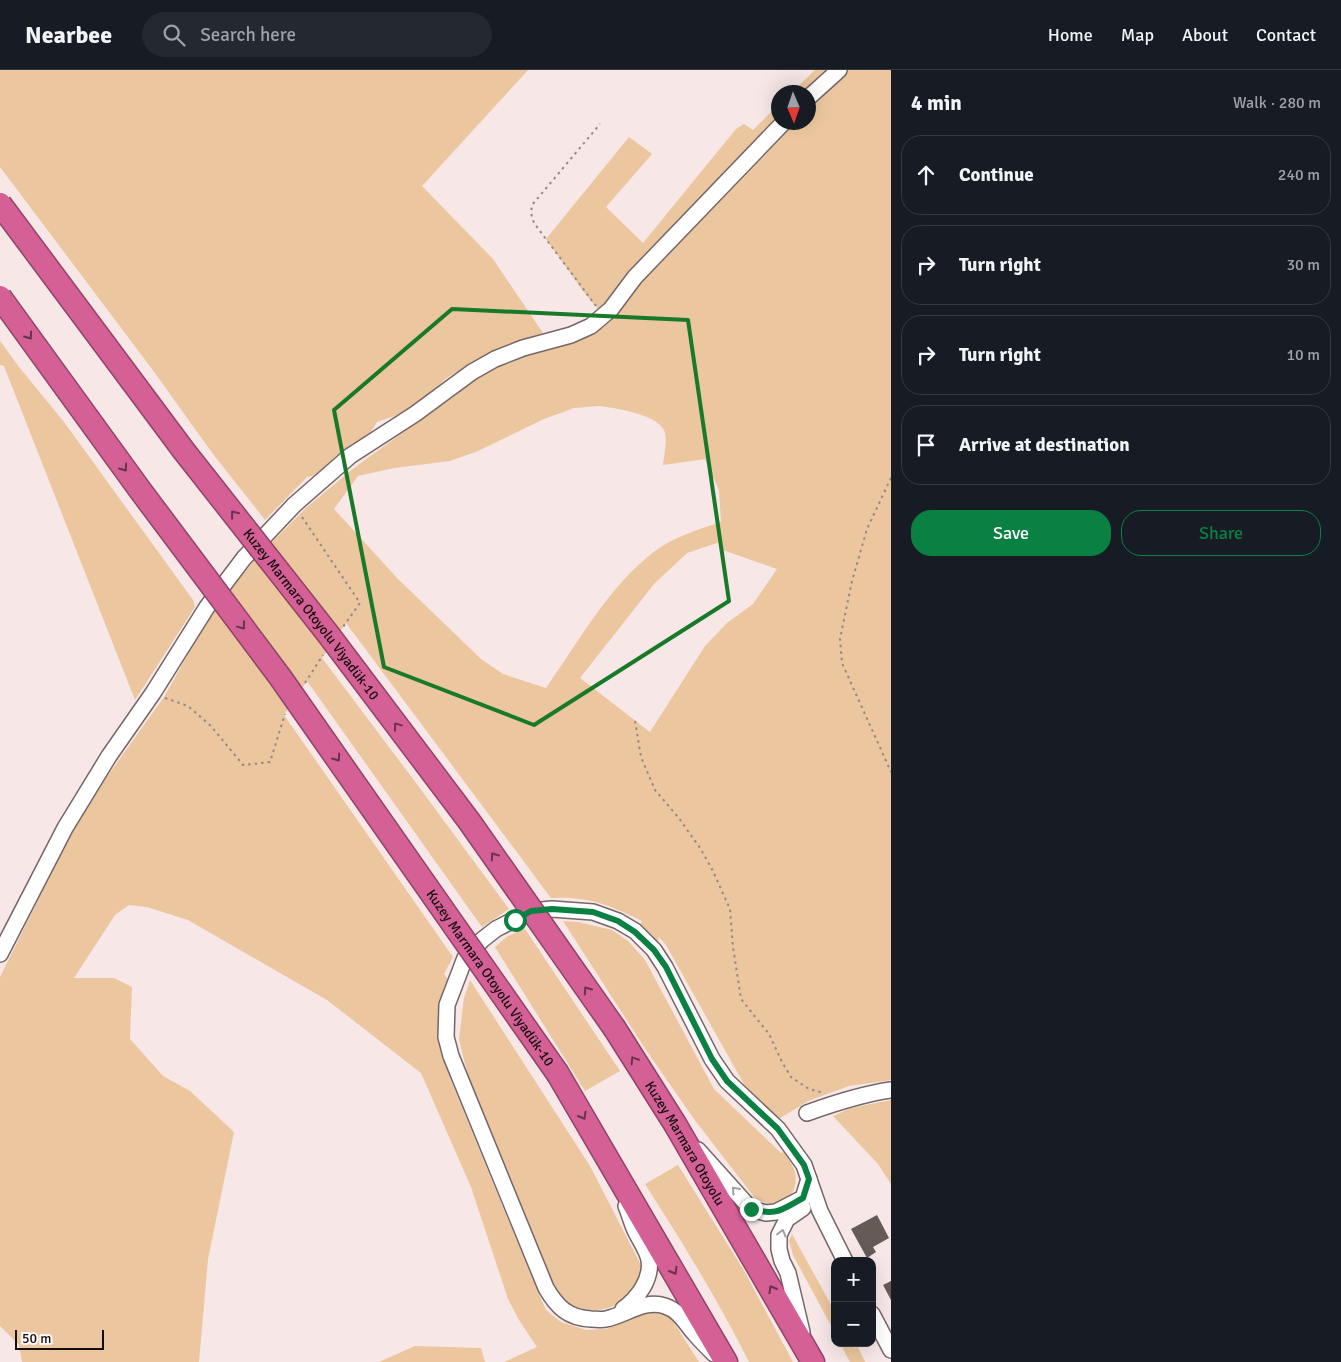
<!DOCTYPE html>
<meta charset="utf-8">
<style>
:root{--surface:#171b24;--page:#242831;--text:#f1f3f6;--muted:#9ea1a6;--line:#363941;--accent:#0b8043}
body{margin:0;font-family:Signika,sans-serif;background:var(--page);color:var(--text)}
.controls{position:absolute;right:15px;bottom:15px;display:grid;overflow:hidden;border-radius:10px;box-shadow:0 5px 20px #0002}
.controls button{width:45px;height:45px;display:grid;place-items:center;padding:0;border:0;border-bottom:1px solid var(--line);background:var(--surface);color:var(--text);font:25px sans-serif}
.compass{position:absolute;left:771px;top:15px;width:45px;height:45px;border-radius:50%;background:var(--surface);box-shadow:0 5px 20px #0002;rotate:178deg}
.scale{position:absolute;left:15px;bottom:12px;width:89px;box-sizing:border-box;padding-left:5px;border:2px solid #140f0f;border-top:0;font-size:14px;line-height:18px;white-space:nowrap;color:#140f0f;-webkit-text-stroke:4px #fef7f7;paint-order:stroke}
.stop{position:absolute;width:15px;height:15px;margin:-11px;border:4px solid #0b8043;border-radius:50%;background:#fff}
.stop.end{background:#0b8043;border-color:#fff;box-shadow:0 1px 5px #0008}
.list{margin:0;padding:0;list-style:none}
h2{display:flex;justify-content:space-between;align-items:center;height:65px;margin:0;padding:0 20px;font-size:21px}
h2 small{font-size:16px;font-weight:400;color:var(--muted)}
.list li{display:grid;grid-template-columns:32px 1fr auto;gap:15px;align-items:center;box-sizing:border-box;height:80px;margin:0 10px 10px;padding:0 10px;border:1px solid var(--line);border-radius:20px}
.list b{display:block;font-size:19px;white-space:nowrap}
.list em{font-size:16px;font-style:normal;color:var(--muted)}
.actions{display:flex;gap:10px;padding:15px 20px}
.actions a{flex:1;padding:11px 0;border:1px solid var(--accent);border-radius:20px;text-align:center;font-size:18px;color:var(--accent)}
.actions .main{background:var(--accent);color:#fff}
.icon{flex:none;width:28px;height:28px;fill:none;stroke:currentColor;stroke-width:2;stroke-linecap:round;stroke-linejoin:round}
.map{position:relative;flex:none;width:891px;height:1292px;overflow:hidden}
header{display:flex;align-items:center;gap:30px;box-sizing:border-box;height:70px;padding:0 25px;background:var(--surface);border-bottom:1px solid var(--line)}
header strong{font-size:24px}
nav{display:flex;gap:28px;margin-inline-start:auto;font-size:18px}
.search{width:350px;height:45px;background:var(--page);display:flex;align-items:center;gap:12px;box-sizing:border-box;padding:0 18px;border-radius:28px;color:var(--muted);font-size:19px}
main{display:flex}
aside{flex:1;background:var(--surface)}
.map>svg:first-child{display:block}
.green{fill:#ebc69e;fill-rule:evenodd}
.building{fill:#655a55}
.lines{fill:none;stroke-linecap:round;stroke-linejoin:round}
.minor-casing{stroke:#756767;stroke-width:18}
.highway-casing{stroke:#914467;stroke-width:25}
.path{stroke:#948989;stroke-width:2;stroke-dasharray:2.5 4;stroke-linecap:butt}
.minor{stroke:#fff;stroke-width:15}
.highway{stroke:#d46096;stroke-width:22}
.highway-bridge-casing{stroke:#914467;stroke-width:25;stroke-linecap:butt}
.highway-bridge{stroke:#d46096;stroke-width:22}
.oneway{stroke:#6a334c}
.oneway2{stroke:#a19f9f}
.route{stroke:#0b8043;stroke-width:6}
.marked{fill:none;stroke:#18792a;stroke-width:4;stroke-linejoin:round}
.labels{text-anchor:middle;stroke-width:5;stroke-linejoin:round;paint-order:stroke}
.street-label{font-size:14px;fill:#140f0f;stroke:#fef7f7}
</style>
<header>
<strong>Nearbee</strong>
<div class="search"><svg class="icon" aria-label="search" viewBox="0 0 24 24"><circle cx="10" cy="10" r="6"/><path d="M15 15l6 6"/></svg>Search here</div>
<nav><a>Home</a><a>Map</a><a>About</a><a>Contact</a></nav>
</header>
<main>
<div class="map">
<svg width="891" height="1292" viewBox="0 0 891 1292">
<rect width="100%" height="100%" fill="#f7e7e7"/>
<g class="green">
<polygon points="0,0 528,0 422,116 493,189 543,263 508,275 477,290 445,309 427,329 406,342 377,352 365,371 336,386 316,405 307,407 265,450 213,384 152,299 0,97"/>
<polygon points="815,0 829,0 806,22 792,22"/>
<path d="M847 0H891V1010L849 1016 808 1031 777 1050 745 1016 666 875 659 867 658 874 640 855 642 851C609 835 589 826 551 828L346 553 322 588 416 713 509 839 482 857 307 611 284 645 453 887 444 904 448 909C431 945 439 975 451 1011L537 1220 546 1240 561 1252 586 1260 606 1259 639 1244 654 1243 669 1245 699 1292H504L537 1277 519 1250 508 1229 471 1117 421 1003 327 930 188 850 147 837 129 835 115 845 74 908H114L132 917 130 969 163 1006 190 1021 234 1062 208 1189 199 1292H22L19 1275 0 1256V907L74 758 106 708 164 627 210 545 257 487 306 438 354 398 486 302 539 278 584 268 604 257 619 243 629 227 648 204 791 53 808 52 809 36ZM599 336C615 338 656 344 664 360 668 369 664 385 663 395L705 389 719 420 721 452C699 459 674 467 655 481 609 516 579 571 546 618L503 604 481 589 398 509 334 439 358 406 394 398 450 391 478 381 544 349 574 338ZM720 472V479L777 499 753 534 727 553 705 576 650 662 580 608 654 514 687 483Z"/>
<polygon points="778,35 778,49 658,172 619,221 600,241 586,225 546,169 629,67 652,84 606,137 643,173 736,59 744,54 753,60"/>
<polygon points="0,271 19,297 64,352 193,530 195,537 135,630 4,296 0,295"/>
<path d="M563 851 578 852 612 860 628 871 645 890 714 1019 781 1083 784 1082C788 1089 794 1096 795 1103 798 1116 791 1132 777 1134 770 1136 762 1131 755 1128L694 1049 646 980Z"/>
<polygon points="525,859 620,1001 585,1021 495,877 508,866"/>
<path d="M470 910 590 1096 644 1201C638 1211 633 1222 624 1230 605 1245 575 1243 559 1225 555 1220 553 1213 550 1207L477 1038 463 986 459 969 464 928Z"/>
<polygon points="891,1030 891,1114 878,1094 833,1046 851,1038"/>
<path d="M678 1095 743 1199 793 1292H749C718 1230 682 1172 645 1114Z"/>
<polygon points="792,1164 835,1242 835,1263 793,1185 789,1171"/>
<polygon points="840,1273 852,1273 854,1278 858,1277 865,1292 850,1292"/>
<polygon points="415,1276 481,1278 485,1292 379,1292"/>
</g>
<g class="building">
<polygon points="877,1145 889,1168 873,1177 876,1182 867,1188 851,1159"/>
<polygon points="891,1211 891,1230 883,1215"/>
</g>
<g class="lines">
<defs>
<g id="minor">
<polyline points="808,28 839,0"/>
<polyline points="0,884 65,758 109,686 153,623 207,537 244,488 294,435 350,386 415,344 472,302 495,289 523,278 571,265 591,256 611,239 635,207 784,52"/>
<path d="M807 1043C835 1033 862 1024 891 1020"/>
<polyline points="698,1080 751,1139 766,1143 776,1142 803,1128 809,1109"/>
<path d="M623 1239C638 1228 652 1209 649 1190 647 1179 638 1168 634 1158 631 1151 629 1143 626 1136"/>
<polyline points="872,1244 891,1280"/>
<polyline points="802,1262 788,1203 782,1191 779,1179 779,1165 787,1149 803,1138"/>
<path d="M714 1284C707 1277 701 1271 695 1264 685 1253 680 1241 665 1236 644 1229 626 1245 606 1249 602 1250 596 1249 591 1249 568 1248 557 1237 546 1218L451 986 446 967 447 935 465 888 482 870 496 859 531 841 552 839 593 842 618 851 635 861 654 880 665 897 712 989 727 1011 778 1059 804 1095 820 1141 845 1191"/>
</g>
<g id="highway">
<path id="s1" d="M615 959 675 1054 813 1292"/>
<polyline points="558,1004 726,1292"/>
</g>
</defs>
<use href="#minor" class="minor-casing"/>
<use href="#highway" class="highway-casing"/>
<g class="path">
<polyline points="596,236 534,153 531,143 532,135 600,54"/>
<polyline points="891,408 867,459 852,511 840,569 842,593 891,702"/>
<polyline points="302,447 360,533 343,557"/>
<polyline points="305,613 323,585"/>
<polyline points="165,628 188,636 211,656 243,695 270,692 285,644"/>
<polyline points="635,651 641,687 655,720 678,747 700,778 712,799 730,839 733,877 741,929 769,964 782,992 791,1007 809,1019 824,1023"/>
</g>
<use href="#minor" class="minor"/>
<use href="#highway" class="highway"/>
<defs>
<g id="highway-bridge">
<path id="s2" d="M0 134 184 381 328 564 469 751 615 959"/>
<path id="s3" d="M0 227 140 420 280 607 558 1004"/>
</g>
</defs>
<use href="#highway-bridge" class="highway-bridge-casing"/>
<use href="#highway-bridge" class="highway-bridge"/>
</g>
<defs><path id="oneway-chevron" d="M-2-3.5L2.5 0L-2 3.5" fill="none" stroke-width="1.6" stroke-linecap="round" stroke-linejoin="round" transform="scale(1.25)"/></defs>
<g class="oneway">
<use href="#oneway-chevron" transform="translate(29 266) rotate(54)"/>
<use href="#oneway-chevron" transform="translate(124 398) rotate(54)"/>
<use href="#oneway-chevron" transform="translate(234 444) rotate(-128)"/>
<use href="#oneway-chevron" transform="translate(242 556) rotate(53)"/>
<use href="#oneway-chevron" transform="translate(397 656) rotate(-127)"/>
<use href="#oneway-chevron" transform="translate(337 688) rotate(55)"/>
<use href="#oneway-chevron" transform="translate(494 786) rotate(-125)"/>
<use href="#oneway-chevron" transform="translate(587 920) rotate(-125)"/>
<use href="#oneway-chevron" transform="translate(634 990) rotate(-122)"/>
<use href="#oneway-chevron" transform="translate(583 1046) rotate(60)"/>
<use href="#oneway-chevron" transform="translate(674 1201) rotate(60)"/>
<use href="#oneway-chevron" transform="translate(772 1219) rotate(-120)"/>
</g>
<g class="oneway2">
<use href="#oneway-chevron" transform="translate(735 1120) rotate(-132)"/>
<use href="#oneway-chevron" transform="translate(782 1163) rotate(-75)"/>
</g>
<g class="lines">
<path class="route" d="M515 850 531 841 552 839 593 842 618 851 635 862 654 880 666 897 712 989 727 1011 778 1059 804 1095 809 1109 803 1128C781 1140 777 1146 751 1139"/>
</g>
<path class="marked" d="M452 239 688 250 729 531 534 655 384 597 334 340Z"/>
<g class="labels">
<g class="street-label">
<text dy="5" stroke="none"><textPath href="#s2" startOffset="515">Kuzey Marmara Otoyolu Viyadük-10</textPath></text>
<text dy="5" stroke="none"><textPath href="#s3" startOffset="839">Kuzey Marmara Otoyolu Viyadük-10</textPath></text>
<text dy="5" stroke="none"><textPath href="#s1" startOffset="134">Kuzey Marmara Otoyolu</textPath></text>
</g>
</g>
</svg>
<div class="controls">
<button>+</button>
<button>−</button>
</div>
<svg class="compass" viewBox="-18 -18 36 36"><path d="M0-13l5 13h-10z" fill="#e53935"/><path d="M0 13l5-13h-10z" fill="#9ea1a6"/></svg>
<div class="scale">50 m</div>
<div class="stop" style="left:515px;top:850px"></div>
<div class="stop end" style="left:751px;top:1139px"></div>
</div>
<aside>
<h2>4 min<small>Walk · 280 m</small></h2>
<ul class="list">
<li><svg class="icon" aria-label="ahead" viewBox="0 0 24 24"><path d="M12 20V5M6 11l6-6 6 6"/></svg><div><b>Continue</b></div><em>240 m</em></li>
<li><svg class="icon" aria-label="right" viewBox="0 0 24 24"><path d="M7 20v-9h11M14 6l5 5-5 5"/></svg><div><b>Turn right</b></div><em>30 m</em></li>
<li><svg class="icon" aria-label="right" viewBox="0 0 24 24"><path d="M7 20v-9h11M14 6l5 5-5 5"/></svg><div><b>Turn right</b></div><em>10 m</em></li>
<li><svg class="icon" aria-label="arrive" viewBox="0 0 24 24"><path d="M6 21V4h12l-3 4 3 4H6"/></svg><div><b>Arrive at destination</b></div></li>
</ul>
<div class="actions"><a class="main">Save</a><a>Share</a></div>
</aside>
</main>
